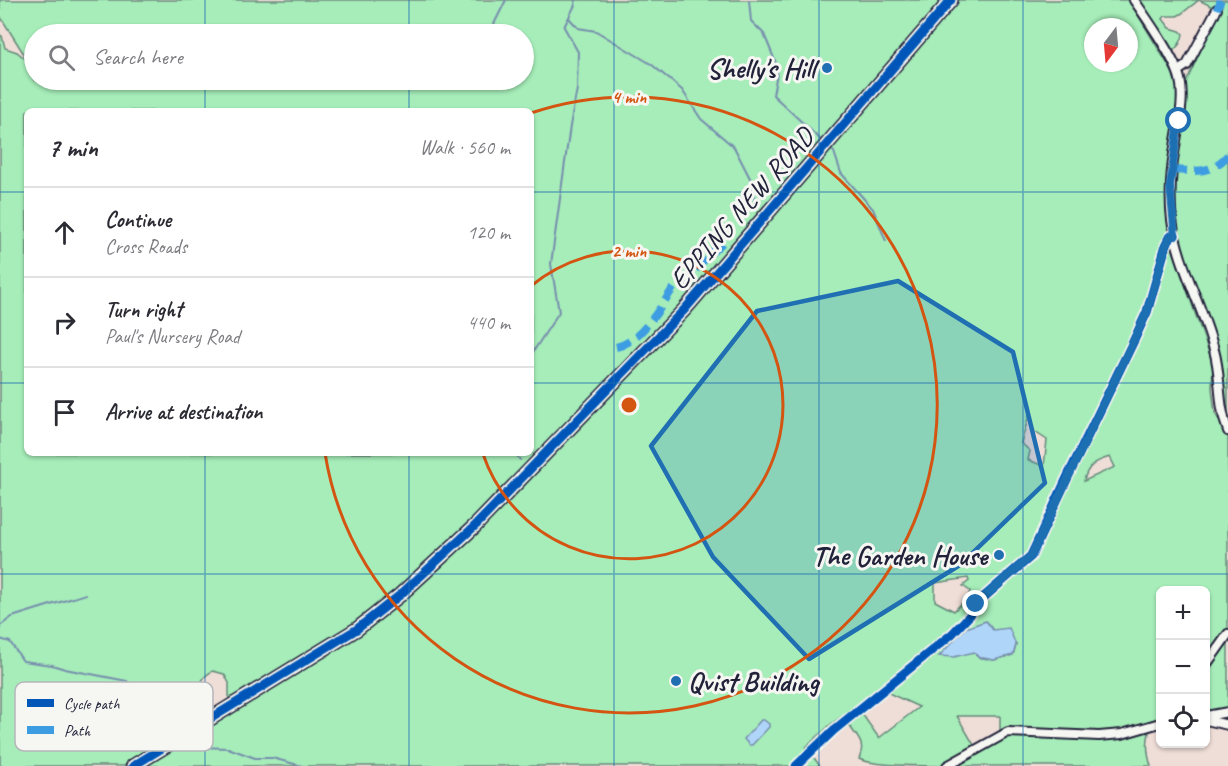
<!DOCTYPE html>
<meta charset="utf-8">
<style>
:root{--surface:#fff;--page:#f2f2f3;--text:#2b2b33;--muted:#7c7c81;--line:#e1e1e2}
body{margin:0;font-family:Caveat,sans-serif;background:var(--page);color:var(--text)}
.controls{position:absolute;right:18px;bottom:18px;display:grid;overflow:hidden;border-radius:9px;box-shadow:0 2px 4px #0004}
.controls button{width:54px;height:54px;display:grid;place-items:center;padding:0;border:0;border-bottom:2px solid var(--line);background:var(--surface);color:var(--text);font:30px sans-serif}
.compass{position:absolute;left:1084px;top:18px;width:54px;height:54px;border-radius:50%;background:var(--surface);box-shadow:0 2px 4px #0004;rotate:196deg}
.stop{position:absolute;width:18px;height:18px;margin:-14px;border:4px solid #1f6fb2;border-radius:50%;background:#fff}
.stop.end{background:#1f6fb2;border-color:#fff;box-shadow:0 2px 6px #0008}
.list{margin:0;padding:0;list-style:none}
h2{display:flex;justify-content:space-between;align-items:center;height:78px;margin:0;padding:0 24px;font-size:26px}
h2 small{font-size:20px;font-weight:400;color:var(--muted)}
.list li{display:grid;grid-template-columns:39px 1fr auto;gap:18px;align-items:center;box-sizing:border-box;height:90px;padding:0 24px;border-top:2px solid var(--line)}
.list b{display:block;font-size:22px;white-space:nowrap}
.list p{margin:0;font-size:20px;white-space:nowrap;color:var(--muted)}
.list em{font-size:20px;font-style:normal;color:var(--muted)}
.icon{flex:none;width:33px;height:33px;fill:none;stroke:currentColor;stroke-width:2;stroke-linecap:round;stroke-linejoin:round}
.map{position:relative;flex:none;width:1228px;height:766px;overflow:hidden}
.search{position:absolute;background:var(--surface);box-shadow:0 2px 4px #0004;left:24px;top:24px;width:510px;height:66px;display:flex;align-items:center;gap:15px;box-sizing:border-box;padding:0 21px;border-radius:33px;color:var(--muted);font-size:22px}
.panel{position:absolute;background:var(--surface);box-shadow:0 2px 4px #0004;left:24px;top:108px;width:510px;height:348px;border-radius:9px}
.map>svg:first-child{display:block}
.green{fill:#a6edb9;stroke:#64887a;stroke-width:1.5;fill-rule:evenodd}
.water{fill:#afd6f9;stroke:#778ead;stroke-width:1.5}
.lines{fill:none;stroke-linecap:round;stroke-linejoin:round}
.stream{stroke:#778ead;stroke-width:2}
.street-casing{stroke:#22223b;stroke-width:12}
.primary-casing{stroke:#22223b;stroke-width:16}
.street{stroke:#f6f6f2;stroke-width:8}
.primary{stroke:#f6f6f2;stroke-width:12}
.quiet{stroke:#3c9ce2;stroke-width:8;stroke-dasharray:15 8;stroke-linecap:butt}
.cycleway-casing{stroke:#f6f6f2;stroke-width:13}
.cycleway{stroke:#0057b8;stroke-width:9}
.route{stroke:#1f6fb2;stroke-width:8}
.marked{fill:#1f6fb2;fill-opacity:0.2;stroke:#1f6fb2;stroke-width:4.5;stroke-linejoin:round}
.grid{fill:none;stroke:#1f6fb2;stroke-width:1.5;stroke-opacity:0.55}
.ring{fill:none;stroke:#d45411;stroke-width:3}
.poi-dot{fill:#1f6fb2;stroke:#f6f6f2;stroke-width:2}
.labels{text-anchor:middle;stroke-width:6;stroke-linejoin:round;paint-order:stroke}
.poi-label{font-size:28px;font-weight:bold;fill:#22223b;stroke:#f6f6f2;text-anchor:end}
.street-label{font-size:28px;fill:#22223b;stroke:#f6f6f2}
.key{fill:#f6f6f2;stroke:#b6b6bb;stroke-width:1.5}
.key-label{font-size:16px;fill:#22223b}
.centre{fill:#d45411;stroke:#f6f6f2;stroke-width:3}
.ring-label{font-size:18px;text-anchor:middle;font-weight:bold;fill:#d45411;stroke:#f6f6f2;stroke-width:6;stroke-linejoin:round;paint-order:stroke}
</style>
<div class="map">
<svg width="1228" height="766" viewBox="0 0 1228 766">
<rect width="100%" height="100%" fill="#efded7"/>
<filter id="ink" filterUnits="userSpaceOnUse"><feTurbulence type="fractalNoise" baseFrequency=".0167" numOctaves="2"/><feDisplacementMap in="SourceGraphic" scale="12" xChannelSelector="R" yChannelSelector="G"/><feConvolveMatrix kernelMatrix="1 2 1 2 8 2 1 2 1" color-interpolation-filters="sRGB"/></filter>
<g filter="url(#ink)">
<g class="green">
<path d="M0 0H946L641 351 437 558 397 594 352 626 232 701 229 698V683L224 674 213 671C202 676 200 684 198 694L210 709 201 721 124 766H0V35L2 36 5 48 17 52 29 62 0 16ZM34 34H524V80H34ZM27 111H531V453H27Z"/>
<path d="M956 0H1129L1173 73 1177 90V109L1167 186 1168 236 1213 364 1212 388 1215 413 1228 436V628L1206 659V590H1160V716L1158 718C1141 726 1119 736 1099 735 1067 734 1033 724 1000 730V716H957L974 745 941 766C922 766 872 766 859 759 866 743 858 739 849 725L862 714 879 738 919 707 880 689 831 724 806 747 820 766H142L372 625C423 586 467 541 512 496ZM1093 27H1129V63H1093ZM1030 412 1032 430 1047 440 1044 466 1028 460 1030 451 1021 443ZM1110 457 1115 467 1084 481C1087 466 1095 461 1110 457ZM968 578 969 581 963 586 970 591 968 597 954 611 935 601V583ZM1016 644 1013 655 994 660 978 657 974 652H969Z"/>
<path d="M1136 0H1228V424L1218 365 1179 249 1174 207V180L1184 87 1219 10 1199 0 1181 14 1177 16H1165L1163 19 1170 28 1180 31 1183 34C1182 43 1177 47 1171 53Z"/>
<polygon points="1228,638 1228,709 1206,714 1206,669"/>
<path d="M1144 730 1149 733C1146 745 1147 754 1151 766H953L1006 736 1019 733 1105 740 1124 737Z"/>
</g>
<g class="water">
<polygon points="986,621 993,630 1009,628 1016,645 1013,655 994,660 978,657 974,652 954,657 939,656 966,628"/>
<polygon points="761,720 764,720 769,724 769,727 752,745 749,745 744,739"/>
</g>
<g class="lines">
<g class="stream">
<polyline points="749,0 751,21 764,34 778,68 773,95 823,142"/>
<polyline points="569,18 578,28 596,31 651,64 682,90 701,119 734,147 752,182 755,208"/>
<polyline points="489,34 506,0"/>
<polyline points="829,148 834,152 841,173 873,209 886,241"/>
<polyline points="531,355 559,312 551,264 570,126 577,89 578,52 564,27 575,5 575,0"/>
<polyline points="515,453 520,460"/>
<polyline points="0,626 12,617 86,594"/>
<polyline points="0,639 10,642 23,661 52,665 65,669 127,681 140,700 156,702 162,715 181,731"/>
<polyline points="188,737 198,747 228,748 255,758 272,758 302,766"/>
</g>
<defs>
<g id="street">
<path d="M1134 0C1147 19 1175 58 1180 79 1185 100 1178 126 1175 147 1171 171 1169 196 1172 220 1178 265 1203 306 1214 350 1222 378 1217 403 1228 431"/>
<polyline points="1178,71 1187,65 1217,9"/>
<polyline points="1206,665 1228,634"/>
<polyline points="1206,716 1228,712"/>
<polyline points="1206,720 1228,725"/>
<polyline points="796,766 834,730 952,634 970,615 976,604 1031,556 1066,480 1136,336 1147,312 1166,245 1171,236 1175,235"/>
<polyline points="947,766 1008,732 1099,736 1122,734 1160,723"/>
</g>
<polyline id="primary" points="133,766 357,629 400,595 476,525 685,309 951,0"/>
</defs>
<use href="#street" class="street-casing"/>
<use href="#primary" class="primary-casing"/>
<use href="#street" class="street"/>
<use href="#primary" class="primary"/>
<g class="quiet">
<polyline points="1217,9 1221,0"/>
<path d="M1172 170C1196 171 1210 175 1228 155"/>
<path d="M616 347C641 342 661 306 674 287L683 286C695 268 711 252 728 238"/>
</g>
<defs>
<g id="cycleway">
<polyline points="133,766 357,629 400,595 476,525 685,309 951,0"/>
<polyline points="796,766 834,730 952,634 970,615 976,604 1031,556 1066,480 1136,336 1147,312 1166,245 1171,236 1175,235"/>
</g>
</defs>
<use href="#cycleway" class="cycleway-casing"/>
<use href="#cycleway" class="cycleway"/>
</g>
</g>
<g class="lines" filter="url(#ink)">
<polyline class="route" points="976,604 1031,556 1147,312 1166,245 1171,236 1175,236 1170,186 1179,121"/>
</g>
<path class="marked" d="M898 281 1013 352 1045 483 960 565 809 659 713 557 651 446 757 311Z"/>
<path class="grid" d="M205 0V34M409 0V34M614 0V766M819 0V766M1023 0V766M205 80V111M409 80V111M0 192H27M531 192H1228M0 383H27M531 383H1228M205 453V766M409 453V766M0 574H1228"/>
<g class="ring">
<path d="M531 286A154 154 0 1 1 483 454"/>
<path d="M531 113A308 308 0 1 1 325 453"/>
</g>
<g class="poi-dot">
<circle cx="827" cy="68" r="6"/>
<circle cx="999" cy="555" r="6"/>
<circle cx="676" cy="681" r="6"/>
</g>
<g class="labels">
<g class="poi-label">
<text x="815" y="78">Shelly's Hill</text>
<text x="987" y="565">The Garden House</text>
<text x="688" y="691" text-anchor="start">Qvist Building</text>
</g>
<g class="street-label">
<text transform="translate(741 208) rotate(-49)" y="10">EPPING NEW ROAD</text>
</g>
</g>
<rect x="15" y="682" width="198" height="69" rx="9" class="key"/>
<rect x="27" y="699" width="27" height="8" fill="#0057b8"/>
<rect x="27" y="726" width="27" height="8" fill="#3c9ce2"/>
<g class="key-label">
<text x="64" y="709">Cycle path</text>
<text x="64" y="736">Path</text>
</g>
<circle cx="629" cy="405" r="9" class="centre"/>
<g class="ring-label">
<text x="629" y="103">4 min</text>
<text x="629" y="257">2 min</text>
</g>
</svg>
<div class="controls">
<button>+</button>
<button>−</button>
<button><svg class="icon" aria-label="locate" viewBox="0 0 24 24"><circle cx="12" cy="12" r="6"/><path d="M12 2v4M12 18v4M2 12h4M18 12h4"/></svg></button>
</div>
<svg class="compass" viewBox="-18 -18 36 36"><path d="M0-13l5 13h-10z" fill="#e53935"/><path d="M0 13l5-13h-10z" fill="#7c7c81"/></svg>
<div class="stop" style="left:1179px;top:121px"></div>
<div class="stop end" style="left:976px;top:604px"></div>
<div class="search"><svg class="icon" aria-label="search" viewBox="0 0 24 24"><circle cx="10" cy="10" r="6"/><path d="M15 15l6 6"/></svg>Search here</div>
<section class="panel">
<h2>7 min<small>Walk · 560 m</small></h2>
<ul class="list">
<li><svg class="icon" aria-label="ahead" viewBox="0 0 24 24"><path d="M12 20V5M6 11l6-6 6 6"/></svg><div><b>Continue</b><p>Cross Roads</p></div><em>120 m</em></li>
<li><svg class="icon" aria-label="right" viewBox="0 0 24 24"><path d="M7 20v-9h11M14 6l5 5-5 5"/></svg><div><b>Turn right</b><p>Paul's Nursery Road</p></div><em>440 m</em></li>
<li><svg class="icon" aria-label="arrive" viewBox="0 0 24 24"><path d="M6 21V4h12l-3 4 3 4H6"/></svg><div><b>Arrive at destination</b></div></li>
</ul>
</section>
</div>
